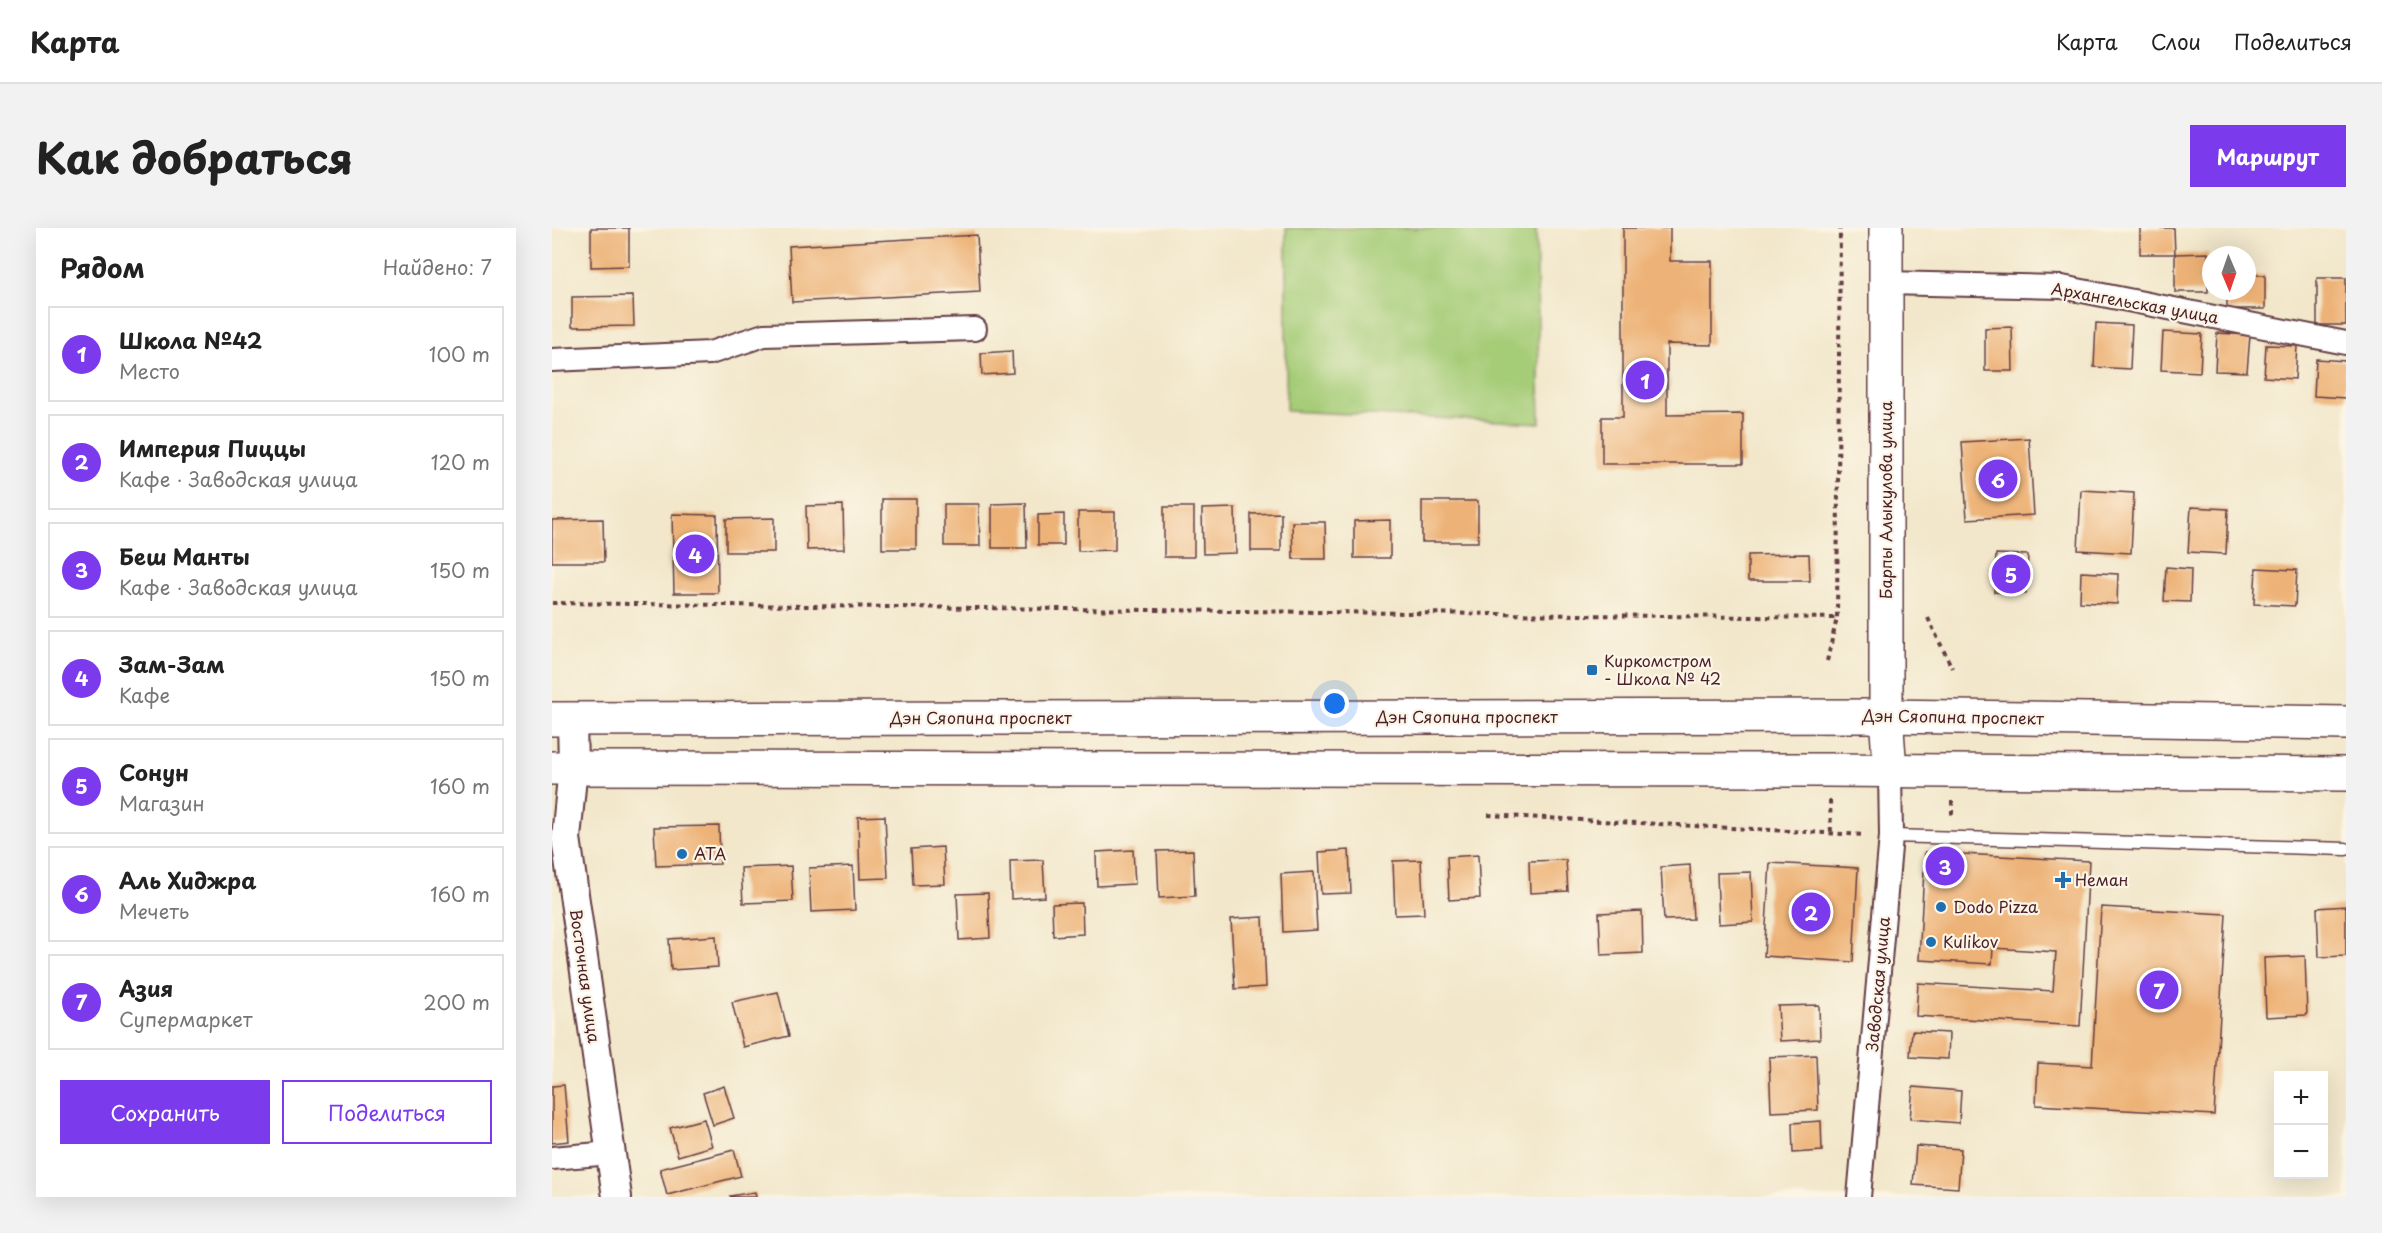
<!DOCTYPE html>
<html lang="ru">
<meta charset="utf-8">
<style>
:root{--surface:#fff;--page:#f2f2f2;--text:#222;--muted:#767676;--line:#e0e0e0;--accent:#7c3aed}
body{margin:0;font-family:"Playpen Sans",sans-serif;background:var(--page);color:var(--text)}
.controls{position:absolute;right:18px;bottom:18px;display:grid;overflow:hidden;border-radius:0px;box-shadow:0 6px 24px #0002}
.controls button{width:54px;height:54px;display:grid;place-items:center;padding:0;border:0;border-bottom:2px solid var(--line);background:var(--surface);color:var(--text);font:30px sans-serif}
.compass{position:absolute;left:1650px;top:18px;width:54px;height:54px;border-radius:50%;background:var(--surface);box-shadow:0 6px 24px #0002;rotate:178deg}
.you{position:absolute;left:783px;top:476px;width:21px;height:21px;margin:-15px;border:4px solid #fff;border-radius:50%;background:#1a73e8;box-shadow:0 0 0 9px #1a73e833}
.badge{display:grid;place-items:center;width:39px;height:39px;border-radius:50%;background:var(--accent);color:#fff;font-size:20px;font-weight:700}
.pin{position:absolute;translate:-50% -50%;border:3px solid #fff;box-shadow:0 2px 6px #0006}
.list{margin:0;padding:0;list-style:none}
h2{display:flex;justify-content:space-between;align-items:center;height:78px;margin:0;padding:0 24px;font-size:26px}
h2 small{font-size:20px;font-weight:400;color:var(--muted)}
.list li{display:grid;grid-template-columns:39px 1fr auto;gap:18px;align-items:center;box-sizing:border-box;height:96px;margin:0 12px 12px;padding:0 12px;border:2px solid var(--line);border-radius:0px}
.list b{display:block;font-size:22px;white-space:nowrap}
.list p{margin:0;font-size:20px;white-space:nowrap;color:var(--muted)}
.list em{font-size:20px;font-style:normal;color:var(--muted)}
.actions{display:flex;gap:12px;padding:18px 24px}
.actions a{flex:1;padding:14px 0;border:2px solid var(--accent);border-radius:0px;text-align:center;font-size:21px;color:var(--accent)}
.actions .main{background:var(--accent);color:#fff}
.map{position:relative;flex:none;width:1794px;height:969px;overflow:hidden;border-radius:0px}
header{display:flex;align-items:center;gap:36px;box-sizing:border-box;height:84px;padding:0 30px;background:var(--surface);border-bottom:2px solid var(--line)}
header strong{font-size:28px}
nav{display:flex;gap:33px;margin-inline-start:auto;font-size:21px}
.intro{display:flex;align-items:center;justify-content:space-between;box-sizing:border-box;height:144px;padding:0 36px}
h1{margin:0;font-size:42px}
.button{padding:15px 27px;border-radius:0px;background:var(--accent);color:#fff;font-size:21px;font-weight:700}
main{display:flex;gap:36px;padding:0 36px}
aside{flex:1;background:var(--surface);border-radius:0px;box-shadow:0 6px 24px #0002}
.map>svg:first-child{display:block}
.green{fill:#a5cc77;stroke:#787651;stroke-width:1.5}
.building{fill:#edb277}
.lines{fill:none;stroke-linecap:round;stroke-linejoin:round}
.service-casing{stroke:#633d43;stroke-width:15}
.minor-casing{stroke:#633d43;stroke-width:26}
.tertiary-casing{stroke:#633d43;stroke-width:32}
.primary-casing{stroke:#633d43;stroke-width:36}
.path{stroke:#633d43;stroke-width:4;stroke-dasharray:4.5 4.5;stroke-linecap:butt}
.service{stroke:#fff;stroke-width:12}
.minor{stroke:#fff;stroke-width:22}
.tertiary{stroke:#fff;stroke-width:28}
.primary{stroke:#fff;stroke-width:33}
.poi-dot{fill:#1f6fb2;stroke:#fcf5e5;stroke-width:2}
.labels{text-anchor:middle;stroke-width:4.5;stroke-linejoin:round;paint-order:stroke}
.street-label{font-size:16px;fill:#4a1f2b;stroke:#fcf5e5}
.poi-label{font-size:16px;fill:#4a1f2b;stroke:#fcf5e5;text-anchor:start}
</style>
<header>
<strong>Карта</strong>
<nav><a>Карта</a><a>Слои</a><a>Поделиться</a></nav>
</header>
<div class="intro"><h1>Как добраться</h1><a class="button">Маршрут</a></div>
<main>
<aside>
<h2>Рядом<small>Найдено: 7</small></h2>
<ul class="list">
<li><span class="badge">1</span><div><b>Школа №42</b><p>Место</p></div><em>100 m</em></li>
<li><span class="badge">2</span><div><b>Империя Пиццы</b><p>Кафе · Заводская улица</p></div><em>120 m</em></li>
<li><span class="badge">3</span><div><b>Беш Манты</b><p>Кафе · Заводская улица</p></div><em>150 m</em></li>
<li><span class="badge">4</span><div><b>Зам-Зам</b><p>Кафе</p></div><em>150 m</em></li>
<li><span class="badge">5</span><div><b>Сонун</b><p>Магазин</p></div><em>160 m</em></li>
<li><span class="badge">6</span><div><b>Аль Хиджра</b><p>Мечеть</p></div><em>160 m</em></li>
<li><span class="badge">7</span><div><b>Азия</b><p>Супермаркет</p></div><em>200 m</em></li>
</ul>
<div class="actions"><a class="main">Сохранить</a><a>Поделиться</a></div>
</aside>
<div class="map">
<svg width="1794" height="969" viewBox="0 0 1794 969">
<rect width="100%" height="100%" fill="#fcf5e5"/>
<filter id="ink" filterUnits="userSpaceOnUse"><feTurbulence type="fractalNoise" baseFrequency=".0167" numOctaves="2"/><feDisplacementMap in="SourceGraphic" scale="12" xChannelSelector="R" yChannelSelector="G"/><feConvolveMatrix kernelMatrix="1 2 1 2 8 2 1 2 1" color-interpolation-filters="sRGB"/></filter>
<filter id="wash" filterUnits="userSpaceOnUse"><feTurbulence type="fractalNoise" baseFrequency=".008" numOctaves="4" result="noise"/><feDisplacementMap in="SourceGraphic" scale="24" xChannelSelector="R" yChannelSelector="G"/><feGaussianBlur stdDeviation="1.35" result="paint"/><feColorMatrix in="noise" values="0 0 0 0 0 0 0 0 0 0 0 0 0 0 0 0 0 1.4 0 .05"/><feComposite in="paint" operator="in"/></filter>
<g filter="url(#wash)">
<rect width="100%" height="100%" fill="#f2e7cb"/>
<polygon class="green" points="734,0 984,0 988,195 734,183"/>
<g id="blocks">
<g class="building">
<polygon points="39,0 77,0 77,38 39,39"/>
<polygon points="1071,0 1118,0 1118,33 1160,33 1160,117 1115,116 1115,187 1191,186 1191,236 1050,236 1050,189 1071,189"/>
<polygon points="1588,0 1622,0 1623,26 1588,26"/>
<polygon points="425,7 428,64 240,74 237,18"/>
<polygon points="1656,25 1656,64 1623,64 1623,26"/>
<polygon points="1695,47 1713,47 1713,81 1675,81 1675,63 1695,63"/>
<rect x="1765" y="50" width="29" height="47"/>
<polygon points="81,68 82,98 20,99 20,69"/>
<polygon points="1544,95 1580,97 1578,141 1542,139"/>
<polygon points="1460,99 1461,143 1433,143 1433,100"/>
<polygon points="1611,104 1650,106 1648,144 1609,142"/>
<polygon points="1665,105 1698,107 1695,144 1663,143"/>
<polygon points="1714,117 1745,118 1743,151 1712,149"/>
<polygon points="460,123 461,145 430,147 429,125"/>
<polygon points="1764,131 1794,133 1794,170 1762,168"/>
<polygon points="1477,210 1482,287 1415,291 1410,214"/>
<polygon points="1529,262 1582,265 1579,325 1526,322"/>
<rect x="330" y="271" width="34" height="50"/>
<rect x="870" y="273" width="56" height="41"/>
<polygon points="474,275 475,320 440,320 440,276"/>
<polygon points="392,276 427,276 428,318 392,318"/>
<polygon points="291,277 292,321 255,322 254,278"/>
<rect x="612" y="279" width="30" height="50"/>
<polygon points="1639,279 1676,281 1674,326 1636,324"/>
<polygon points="683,280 684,325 651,326 650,281"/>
<polygon points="526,284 563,284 563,322 526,323"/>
<polygon points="729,285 729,323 699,323 699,286"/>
<polygon points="120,286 165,287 166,365 122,365"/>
<polygon points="512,286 512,317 486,317 486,287"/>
<polygon points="222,290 222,324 174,324 174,291"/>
<polygon points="51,291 52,334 0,334 0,292"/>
<polygon points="838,292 838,330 802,330 802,293"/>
<polygon points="740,294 773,294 774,331 741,331"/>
<polygon points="1257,326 1258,353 1196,353 1196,327"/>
<polygon points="1444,326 1476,327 1474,366 1442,364"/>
<polygon points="1614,339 1639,341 1638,374 1612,373"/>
<polygon points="1704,340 1745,342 1743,378 1702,376"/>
<polygon points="1529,344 1566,346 1565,376 1528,374"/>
<polygon points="333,588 336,650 308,651 306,589"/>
<polygon points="167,598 168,636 104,638 102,599"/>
<polygon points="391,619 393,656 361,657 359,621"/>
<polygon points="581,622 583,656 545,658 544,624"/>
<polygon points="641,622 643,668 607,670 605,623"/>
<polygon points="797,622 799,665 769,666 767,624"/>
<polygon points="1373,624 1537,633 1528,798 1364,788 1366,755 1501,763 1504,724 1441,720 1440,736 1367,732"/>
<polygon points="926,627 928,670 897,672 895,629"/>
<polygon points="491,632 493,669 459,671 458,633"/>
<polygon points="869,632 872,686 843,687 841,633"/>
<polygon points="1014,632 1016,663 978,665 977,633"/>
<polygon points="1218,635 1306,640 1301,734 1212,728"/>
<polygon points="1138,637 1141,691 1112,692 1109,639"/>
<polygon points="239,638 241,673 191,675 189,640"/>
<polygon points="301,638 303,682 259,684 257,640"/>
<polygon points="762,644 765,702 731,704 729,646"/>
<polygon points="1199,644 1201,694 1167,696 1165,645"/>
<polygon points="436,665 438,710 407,712 405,666"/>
<polygon points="530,675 531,706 501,708 500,676"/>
<polygon points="1794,678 1794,728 1767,729 1765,680"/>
<polygon points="1549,679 1674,686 1662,887 1484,877 1486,835 1540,838"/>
<polygon points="1090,683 1091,725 1049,727 1047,685"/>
<polygon points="711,689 714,759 683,761 679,691"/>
<polygon points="164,708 166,739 119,742 117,711"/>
<polygon points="1753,728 1755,787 1714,789 1712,730"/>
<polygon points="226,764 237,808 191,819 180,774"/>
<polygon points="1267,777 1268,811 1228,813 1226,778"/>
<polygon points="1360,803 1397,805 1396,831 1358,829"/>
<polygon points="1264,827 1266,882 1219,884 1217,829"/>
<polygon points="12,857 17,913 0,915 0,858"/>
<polygon points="172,858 182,890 161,897 151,865"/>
<polygon points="1361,859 1409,863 1407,895 1358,891"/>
<polygon points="152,891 160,918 126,928 118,900"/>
<polygon points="1269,893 1270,923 1241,925 1240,895"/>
<polygon points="1364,918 1409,921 1406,960 1361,957"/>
<polygon points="182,922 189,948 115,967 108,941"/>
<polygon points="203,964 204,969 179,969 178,968"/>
</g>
</g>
</g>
<g filter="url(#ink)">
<use href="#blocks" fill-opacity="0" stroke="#633d43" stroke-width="1.5"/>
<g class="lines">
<defs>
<polyline id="service" points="1339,608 1794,621"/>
<g id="minor">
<polyline points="1333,55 1510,59 1794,115"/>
<polyline points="0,132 158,125 212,107 423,101"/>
<polyline points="0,930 59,925"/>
<polyline points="1307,969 1339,608 1338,543"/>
</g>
<polyline id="tertiary" points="20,491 21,539 14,610 65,969"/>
<g id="primary">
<polyline points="1334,0 1334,488 1338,543"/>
<polyline points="0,491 1334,488 1794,495"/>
<polyline points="0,540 1277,542 1794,546"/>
</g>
</defs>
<use href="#service" class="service-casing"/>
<use href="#minor" class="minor-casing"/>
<use href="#tertiary" class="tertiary-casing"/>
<use href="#primary" class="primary-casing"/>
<g class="path">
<polyline points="0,375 1285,390"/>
<polyline points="1376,390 1400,440"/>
<polyline points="1275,433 1285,390 1288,0"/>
<polyline points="1278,572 1279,607"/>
<polyline points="1400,573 1400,589"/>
<polyline points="936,587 1312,607"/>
</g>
<use href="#service" class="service"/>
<use href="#minor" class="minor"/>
<use href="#tertiary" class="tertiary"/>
<use href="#primary" class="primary"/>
</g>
</g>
<g class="poi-dot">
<rect x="1034" y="436" width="12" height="12" rx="3"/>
<circle cx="130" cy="626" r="6"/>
<path d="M1508 643h6v6h6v6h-6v6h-6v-6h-6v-6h6z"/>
<circle cx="1389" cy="679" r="6"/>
<circle cx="1379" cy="714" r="6"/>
</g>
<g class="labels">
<g class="street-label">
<text transform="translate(1583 75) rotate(10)" y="6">Архангельская улица</text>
<text transform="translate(1334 272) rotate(-90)" y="6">Барпы Алыкулова улица</text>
<text x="915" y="495">Дэн Сяопина проспект</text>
<text transform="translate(1401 489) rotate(1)" y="6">Дэн Сяопина проспект</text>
<text x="429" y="496">Дэн Сяопина проспект</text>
<text transform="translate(33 748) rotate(82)" y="6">Восточная улица</text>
<text transform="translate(1326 756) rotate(-85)" y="6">Заводская улица</text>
</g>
<g class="poi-label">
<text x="1052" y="439">Киркомстром<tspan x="1052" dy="18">- Школа № 42</tspan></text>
<text x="142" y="632">АТА</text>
<text x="1523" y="658">Неман</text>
<text x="1401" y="685">Dodo Pizza</text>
<text x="1391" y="720">Kulikov</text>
</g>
</g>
</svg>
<div class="controls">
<button>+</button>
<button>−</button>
</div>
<svg class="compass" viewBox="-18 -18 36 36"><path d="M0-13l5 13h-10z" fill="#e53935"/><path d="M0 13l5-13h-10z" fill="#767676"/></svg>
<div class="you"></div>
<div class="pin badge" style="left:1093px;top:152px">1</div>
<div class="pin badge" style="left:1259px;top:684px">2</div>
<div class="pin badge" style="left:1393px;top:638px">3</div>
<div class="pin badge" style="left:143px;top:326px">4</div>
<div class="pin badge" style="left:1459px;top:346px">5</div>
<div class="pin badge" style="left:1446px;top:251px">6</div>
<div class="pin badge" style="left:1607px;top:762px">7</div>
</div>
</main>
